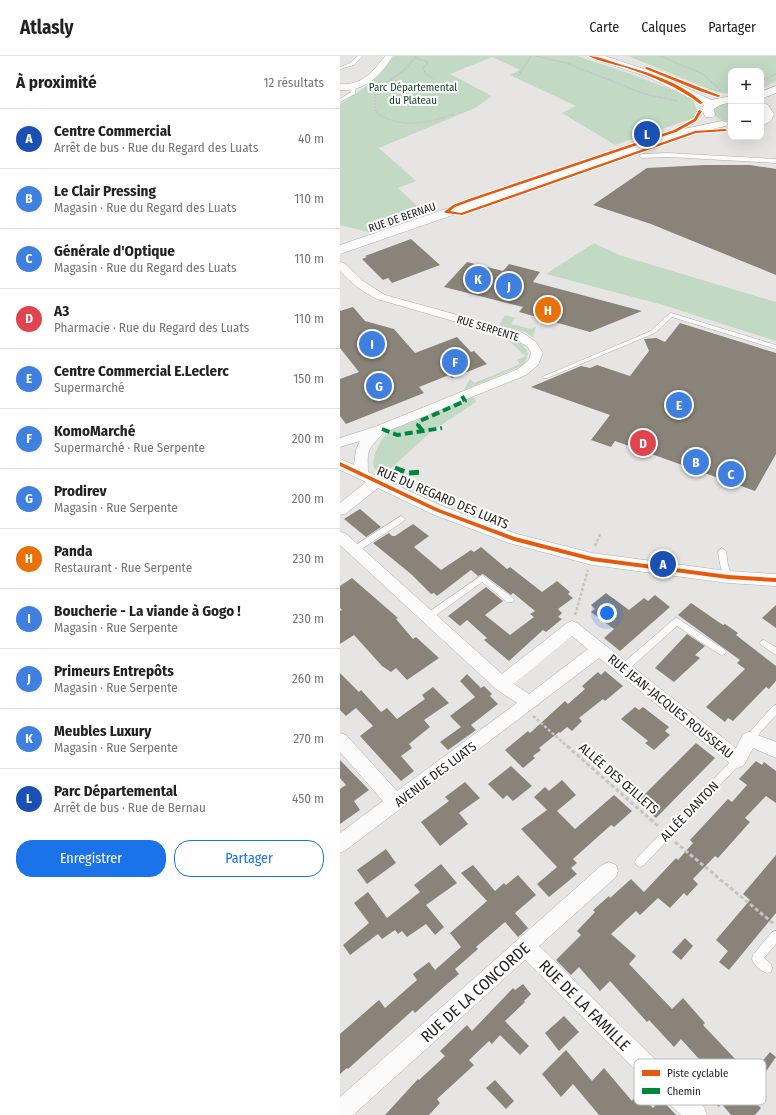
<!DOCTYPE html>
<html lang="fr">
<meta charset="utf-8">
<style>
:root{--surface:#fff;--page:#f2f2f2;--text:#222;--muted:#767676;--line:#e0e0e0;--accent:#1a73e8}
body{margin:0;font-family:"Fira Sans Condensed",sans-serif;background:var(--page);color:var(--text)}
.controls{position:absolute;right:12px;top:12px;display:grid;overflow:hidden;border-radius:8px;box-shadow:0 4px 16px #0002}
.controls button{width:36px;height:36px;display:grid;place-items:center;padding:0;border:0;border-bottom:1px solid var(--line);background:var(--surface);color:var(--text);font:20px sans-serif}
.you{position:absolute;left:267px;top:557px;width:14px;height:14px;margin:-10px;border:3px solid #fff;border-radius:50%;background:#1a73e8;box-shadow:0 0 0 6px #1a73e833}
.badge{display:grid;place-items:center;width:26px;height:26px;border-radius:50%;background:var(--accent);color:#fff;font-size:13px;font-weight:700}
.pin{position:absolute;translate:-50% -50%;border:2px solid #fff;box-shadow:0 1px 4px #0006}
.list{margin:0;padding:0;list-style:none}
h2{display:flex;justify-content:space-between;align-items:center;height:52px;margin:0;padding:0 16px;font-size:17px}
h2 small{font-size:13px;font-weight:400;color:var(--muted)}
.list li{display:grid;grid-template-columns:26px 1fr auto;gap:12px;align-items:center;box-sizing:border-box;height:60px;padding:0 16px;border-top:1px solid var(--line)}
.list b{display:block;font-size:15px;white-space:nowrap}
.list p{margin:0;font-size:13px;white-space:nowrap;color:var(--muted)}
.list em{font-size:13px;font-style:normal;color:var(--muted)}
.actions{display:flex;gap:8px;padding:12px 16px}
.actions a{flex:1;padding:9px 0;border:1px solid var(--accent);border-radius:16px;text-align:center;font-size:14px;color:var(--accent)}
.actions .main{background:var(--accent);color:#fff}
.map{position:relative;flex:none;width:436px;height:1059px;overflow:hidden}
header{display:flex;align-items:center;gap:24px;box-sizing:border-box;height:56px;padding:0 20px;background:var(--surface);border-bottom:1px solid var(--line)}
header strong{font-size:19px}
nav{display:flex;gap:22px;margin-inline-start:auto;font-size:14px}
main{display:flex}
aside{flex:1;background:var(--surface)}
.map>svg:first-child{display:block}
.green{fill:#c2d9c4}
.building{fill:#8a8379}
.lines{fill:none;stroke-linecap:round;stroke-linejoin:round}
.service-casing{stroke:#aeadab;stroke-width:1}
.minor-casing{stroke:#aeadab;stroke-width:1}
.tertiary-casing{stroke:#aeadab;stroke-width:1}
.path-far2{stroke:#c4c4c4;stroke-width:1.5;stroke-dasharray:2 1;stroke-linecap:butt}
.path-far1{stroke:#c4c4c4;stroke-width:2.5;stroke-dasharray:3 2;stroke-linecap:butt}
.path{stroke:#c4c4c4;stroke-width:3;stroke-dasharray:4 2.5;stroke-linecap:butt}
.service{fill:#fbfbfb;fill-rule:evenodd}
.minor{fill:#fbfbfb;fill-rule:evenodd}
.tertiary{fill:#fbfbfb;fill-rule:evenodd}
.quiet-far1{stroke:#00873e;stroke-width:4;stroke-dasharray:8 4;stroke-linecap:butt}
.quiet{stroke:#00873e;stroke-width:5;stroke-dasharray:10 5;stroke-linecap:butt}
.cycleway-casing{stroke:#fff;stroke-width:2}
.cycleway{fill:#e8590c;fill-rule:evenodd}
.labels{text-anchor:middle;stroke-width:4;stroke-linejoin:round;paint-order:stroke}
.far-park-label{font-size:11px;fill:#134723;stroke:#fff}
.far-street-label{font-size:11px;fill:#232221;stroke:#fff}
.street-label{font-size:13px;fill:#232221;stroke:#fff}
.near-street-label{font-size:16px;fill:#232221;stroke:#fff}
.key{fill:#fff;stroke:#bdbdbc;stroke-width:1}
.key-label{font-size:11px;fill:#232221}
</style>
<header>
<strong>Atlasly</strong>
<nav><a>Carte</a><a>Calques</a><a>Partager</a></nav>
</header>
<main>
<aside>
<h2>À proximité<small>12 résultats</small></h2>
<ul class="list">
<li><span class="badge" style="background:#1a4fb4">A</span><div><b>Centre Commercial</b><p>Arrêt de bus · Rue du Regard des Luats</p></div><em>40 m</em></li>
<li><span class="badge" style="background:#3f7fe0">B</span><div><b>Le Clair Pressing</b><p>Magasin · Rue du Regard des Luats</p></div><em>110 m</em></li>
<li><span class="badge" style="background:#3f7fe0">C</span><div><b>Générale d'Optique</b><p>Magasin · Rue du Regard des Luats</p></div><em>110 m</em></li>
<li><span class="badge" style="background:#e0444e">D</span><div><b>A3</b><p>Pharmacie · Rue du Regard des Luats</p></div><em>110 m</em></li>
<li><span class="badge" style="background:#3f7fe0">E</span><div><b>Centre Commercial E.Leclerc</b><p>Supermarché</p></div><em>150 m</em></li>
<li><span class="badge" style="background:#3f7fe0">F</span><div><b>KomoMarché</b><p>Supermarché · Rue Serpente</p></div><em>200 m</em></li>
<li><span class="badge" style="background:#3f7fe0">G</span><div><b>Prodirev</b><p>Magasin · Rue Serpente</p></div><em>200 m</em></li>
<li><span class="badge" style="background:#e8710a">H</span><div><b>Panda</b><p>Restaurant · Rue Serpente</p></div><em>230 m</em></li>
<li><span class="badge" style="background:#3f7fe0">I</span><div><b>Boucherie - La viande à Gogo !</b><p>Magasin · Rue Serpente</p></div><em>230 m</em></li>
<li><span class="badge" style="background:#3f7fe0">J</span><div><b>Primeurs Entrepôts</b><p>Magasin · Rue Serpente</p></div><em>260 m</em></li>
<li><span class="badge" style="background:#3f7fe0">K</span><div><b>Meubles Luxury</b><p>Magasin · Rue Serpente</p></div><em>270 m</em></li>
<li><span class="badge" style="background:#1a4fb4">L</span><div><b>Parc Départemental</b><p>Arrêt de bus · Rue de Bernau</p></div><em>450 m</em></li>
</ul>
<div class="actions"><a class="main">Enregistrer</a><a>Partager</a></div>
</aside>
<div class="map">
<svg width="436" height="1059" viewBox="0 0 436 1059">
<rect width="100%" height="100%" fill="#e7e5e3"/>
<g class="green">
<path d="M54 0H237L285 16 338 36 354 45 357 55 354 62 275 89 222 57 236 50 170 19 180 14 152 1 110 18 152 40 135 52 39 92 76 125 58 132 84 156 28 176 0 169V48C21 35 40 22 54 0Z"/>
<polygon points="288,0 436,0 436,25 421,33 421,15 391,15 391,38 376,36"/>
<polygon points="391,46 391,67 379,63 373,58 376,50"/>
<polygon points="254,187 279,199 436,246 436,285 323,249 206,218"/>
<polygon points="165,259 175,262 171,268 191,273 196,270 193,281 185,276 159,269"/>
<path d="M167 283C178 283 185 289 188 298L184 309 124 334 130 323 134 327 180 308 177 304 185 300Z"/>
<path d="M133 340 136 346 92 375 50 413C21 425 36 385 50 375 56 371 66 369 73 366 93 357 113 349 133 340Z"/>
</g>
<g class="building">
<polygon points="365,109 410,109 436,113 436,219 311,168 253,149 307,112"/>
<polygon points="71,183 100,209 52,227 48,222 43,224 22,203 27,201 25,200"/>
<polygon points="127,206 163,215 169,208 200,216 193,226 302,255 250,276 179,256 183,251 104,231"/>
<polygon points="13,251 25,265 54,273 75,297 117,281 131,296 134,295 147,308 112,322 109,319 79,331 84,337 6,368 0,360 0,323 19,316 0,292 0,255"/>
<polygon points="340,267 436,297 436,398 415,435 275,385 271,391 251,384 270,359 191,331 241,310 250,312 257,309 290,320 309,295 304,283 316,282 325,286"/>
<polygon points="20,453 41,471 26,481 4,463"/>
<polygon points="73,468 89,480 74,491 101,514 131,494 134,496 141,491 167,513 170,511 202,536 217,525 230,536 228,538 233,542 218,553 222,557 218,561 222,563 206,576 203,574 169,605 144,584 147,582 127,564 120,570 108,560 146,531 163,545 145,559 170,579 194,561 190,558 195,555 173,537 171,539 143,518 138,520 131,514 97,540 94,537 91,538 71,518 33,487 49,477 52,480 55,480"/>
<polygon points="12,522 58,562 56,563 73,583 76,581 99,602 67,624 56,612 51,616 42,610 14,579 0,588 0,555 2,554 0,552 0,530"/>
<polygon points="266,537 289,554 304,542 308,545 315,539 330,551 280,595 264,582 274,573 251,556 255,553 251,549"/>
<polygon points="351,547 383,569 385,568 398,577 396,579 436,610 436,625 429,633 426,631 393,665 388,662 385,666 366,651 405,613 397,607 400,604 338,559"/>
<polygon points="436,549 436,572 422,562"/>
<polygon points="347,578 365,590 355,599 360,602 334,626 315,612"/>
<polygon points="265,615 283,630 265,645 263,643 239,662 242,665 232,675 227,671 220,677 219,676 199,692 201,694 193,700 195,702 183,712 165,694 188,675 190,677 225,645 228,648 245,633 242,630 258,616 261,619"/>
<polygon points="0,617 19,636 21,634 41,656 47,652 57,663 85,643 82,639 93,631 109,647 84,664 90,671 69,688 72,692 61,700 74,715 61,725 20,680 33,670 16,652 6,660 0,654"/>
<polygon points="127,618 141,632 144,630 152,638 150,640 158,648 131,669 136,674 108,694 100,686 121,671 110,660 135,641 120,625"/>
<polygon points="295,651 299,654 303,651 329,671 325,675 330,679 314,694 305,687 308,685 281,663"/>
<polygon points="356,687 375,702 316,762 297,746"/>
<polygon points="0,704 29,734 14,745 20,754 0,768 0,733 6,729 0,722"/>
<polygon points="416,705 422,709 424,706 436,715 436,747 426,740 405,762 410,766 378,802 375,800 353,823 358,828 347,840 344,837 330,852 318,842 300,859 296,855 271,878 296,900 289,908 332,953 343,942 365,967 363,969 398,1006 401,1003 413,1016 430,996 436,1001 409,1040 421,1052 415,1059 391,1059 381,1047 379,1051 355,1028 368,1013 341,983 334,991 309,964 307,966 270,925 260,935 239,911 231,919 216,904 241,879 237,875 255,856 253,854 269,840 270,842 291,823 304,836 336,802 338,804 353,787 350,784 388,743 392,746 407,729 399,723"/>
<polygon points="171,710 192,730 173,745 167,739 163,743 148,728"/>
<polygon points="222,724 236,739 217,755 235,773 274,739 292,755 274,771 271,769 233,803 237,807 231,812 237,818 209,841 197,828 217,811 181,773 207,754 194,741 205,731 209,735"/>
<polygon points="125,726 140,742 119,757 128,768 100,790 81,766 109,745 105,741"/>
<polygon points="46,793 56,807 27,828 17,814"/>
<polygon points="436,799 436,857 389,914 379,906 388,895 376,884 410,844 403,838"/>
<polygon points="101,808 117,827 86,849 104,871 95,879 86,868 67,881 62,875 58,878 55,874 42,883 38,878 10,899 3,889 29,867 14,847 28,836 47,862 80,836 74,829"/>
<polygon points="133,809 155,835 164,827 166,829 178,819 196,839 175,857 188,872 178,881 165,866 136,891 138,893 115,913 119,918 106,929 75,957 73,954 8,1013 7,1012 0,1018 0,978 39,944 45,952 77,924 73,918 89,906 95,914 121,891 110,877 147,845 121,817"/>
<polygon points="345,882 353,890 341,904 332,896"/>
<polygon points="183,928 191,938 184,945 185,946 165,965 189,990 180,999 160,979 152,988 149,985 129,1004 134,1009 97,1043 100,1047 89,1059 45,1059 78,1023 79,1024 105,1000 100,995 127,969 132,975 173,932 175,934"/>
<polygon points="224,960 239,976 219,995 205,977"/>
<polygon points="226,994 252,1025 264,1012 292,1045 298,1036 313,1052 321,1043 336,1059 259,1059 233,1028 221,1041 202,1018"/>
<polygon points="155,1024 174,1045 166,1053 146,1032"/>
</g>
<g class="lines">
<defs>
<g id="service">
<polygon points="18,0 23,0 14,9 0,13 0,11 10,7"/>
<polygon points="12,30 16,31 15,38 0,46 0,43 11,36"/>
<polygon points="328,97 436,103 436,107 328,101 302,102 299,100 302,98"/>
<polygon points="331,257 436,289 436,293 332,261 315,277 207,322 203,322 202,321 311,275 329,258"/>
<polygon points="61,460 65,463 64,465 17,496 11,496 10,494 11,492"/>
<path d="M382 492 386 495 388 509 392 521 391 523H385C381 514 379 505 378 495Z"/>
<polygon points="142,519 173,542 174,544 173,546 167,546 142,526 92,562 86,562 85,560 86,558"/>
<polygon points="337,562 385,594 386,596 385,598 382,599 379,598 337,570 287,615 284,616 281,615 280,612 281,609 334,563"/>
<polygon points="424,584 436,591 436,599 421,589 420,587 421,585"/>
<polygon points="436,649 436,659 412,686 409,687 406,686 404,683 406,680 433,650"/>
<polygon points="398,700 401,701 403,704 401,707 304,809 300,811 296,809 295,806 296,803 395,701"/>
<path d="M436 875V888L424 902 431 908 432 912 431 916 427 917C421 915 414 909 412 903L413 899 432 876Z"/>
</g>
<g id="minor">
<path d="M45 0H53C40 20 26 35 0 34V28C21 30 33 16 45 0Z"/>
<path d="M0 206 4 207 23 225 45 239 183 277 196 286 203 297 198 309 186 319 43 377C28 395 27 391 28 416L102 450 177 478 252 497 388 515 436 518V530L388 527 252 509 169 487 92 458 38 432 5 458 0 459V447L26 426 0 414V403L14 409 16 394 20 385 0 391V382L37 370 178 313 189 304 191 297 188 291 175 283 37 243C23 236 11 227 0 215Z"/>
<path d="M0 476 5 477 162 618 227 567 232 565 237 567 396 692 403 678 409 676 436 686V702L413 692 404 709 398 712 392 709 259 602 6 794 0 797V777L43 745 0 696V677L6 679 57 735 177 647 156 633 0 489ZM232 580 248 593 189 638 174 628Z"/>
<polygon points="269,806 276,809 278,815 276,821 199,890 364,1051 367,1059 341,1059 185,904 13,1059 0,1059 0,1041 262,809"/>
</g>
<g id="tertiary">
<polygon points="250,0 265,0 316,17 371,44 391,40 391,46 380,49 374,53 375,59 373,61 365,61 362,52 364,49 308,21 251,2"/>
<polygon points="436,30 436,37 421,43 421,36"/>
<polygon points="421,46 428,49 434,58 431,65 421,70 423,58"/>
<polygon points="382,65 386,66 388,68 386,70 341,80 0,198 0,189 334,75"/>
</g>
</defs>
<use href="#service" class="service-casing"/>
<use href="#minor" class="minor-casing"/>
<use href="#tertiary" class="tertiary-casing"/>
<g class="path-far2">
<path d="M76 0 68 11 35 36V55C59 74 87 67 114 58"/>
<polyline points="196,0 226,7 305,38 338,45"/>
<polyline points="320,0 363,18 380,34 378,35"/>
<polyline points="75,2 88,6 83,12 86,18 93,23"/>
<polyline points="178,20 191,0"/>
<polyline points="421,25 436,18"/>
</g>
<g class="path-far1">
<polyline points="255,490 261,476"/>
<polyline points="235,559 248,514"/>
<polyline points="193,660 228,691"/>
</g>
<g class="path">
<polyline points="227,690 318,770"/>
<polyline points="335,786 434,868"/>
</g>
<use href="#service" class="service"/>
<use href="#minor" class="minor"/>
<use href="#tertiary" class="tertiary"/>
<g class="quiet-far1">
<polyline points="42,373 57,379 102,372"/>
<polyline points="82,374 78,369 80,365 125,345 122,340"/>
</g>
<polyline class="quiet" points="55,412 68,417 83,416"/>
<defs>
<g id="cycleway">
<path d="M248 0C258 0 267 4 276 7 306 16 339 25 363 47L360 48C337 30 311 20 284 11 272 8 259 5 248 0Z"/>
<polygon points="307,11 381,40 378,41 357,34 306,13 305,12"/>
<polygon points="359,54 362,55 356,65 336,76 131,145 115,151 110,155 121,157 355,75 385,73 387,74 386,75 356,77 122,159 106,157 104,156 113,149 129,143 334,74 354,63"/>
<polygon points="0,406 99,453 175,481 252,501 388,519 436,522 436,526 388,523 252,505 174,485 95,455 0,410"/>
</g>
</defs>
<use href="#cycleway" class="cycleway-casing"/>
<use href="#cycleway" class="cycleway"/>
</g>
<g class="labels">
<g class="far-park-label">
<text x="73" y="35">Parc Départemental<tspan x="73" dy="13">du Plateau</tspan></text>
</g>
<g class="far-street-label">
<text transform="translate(62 161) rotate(-19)" y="4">RUE DE BERNAU</text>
<text transform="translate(148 272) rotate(17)" y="4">RUE SERPENTE</text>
</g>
<g class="street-label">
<text transform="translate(103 441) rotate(23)" y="5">RUE DU REGARD DES LUATS</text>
<text transform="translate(331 650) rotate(39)" y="5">RUE JEAN-JACQUES ROUSSEAU</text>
<text transform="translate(95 718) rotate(-37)" y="5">AVENUE DES LUATS</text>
<text transform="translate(279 722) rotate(41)" y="5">ALLÉE DES ŒILLETS</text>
<text transform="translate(349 755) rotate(-46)" y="5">ALLÉE DANTON</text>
</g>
<g class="near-street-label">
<text transform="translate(135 936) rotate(-42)" y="6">RUE DE LA CONCORDE</text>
<text transform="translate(245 949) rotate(45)" y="6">RUE DE LA FAMILLE</text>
</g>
</g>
<rect x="294" y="1003" width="132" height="46" rx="6" class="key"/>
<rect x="302" y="1014" width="18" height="6" fill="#e8590c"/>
<rect x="302" y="1032" width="18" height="6" fill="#00873e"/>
<g class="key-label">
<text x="327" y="1021">Piste cyclable</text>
<text x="327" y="1039">Chemin</text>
</g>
</svg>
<div class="controls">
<button>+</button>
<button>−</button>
</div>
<div class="you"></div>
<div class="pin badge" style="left:323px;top:508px;background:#1a4fb4">A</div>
<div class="pin badge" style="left:356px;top:406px;background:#3f7fe0">B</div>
<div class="pin badge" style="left:391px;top:418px;background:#3f7fe0">C</div>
<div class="pin badge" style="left:303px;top:387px;background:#e0444e">D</div>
<div class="pin badge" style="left:339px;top:349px;background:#3f7fe0">E</div>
<div class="pin badge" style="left:115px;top:306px;background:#3f7fe0">F</div>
<div class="pin badge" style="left:39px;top:330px;background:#3f7fe0">G</div>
<div class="pin badge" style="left:208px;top:254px;background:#e8710a">H</div>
<div class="pin badge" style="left:32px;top:288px;background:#3f7fe0">I</div>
<div class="pin badge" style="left:169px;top:230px;background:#3f7fe0">J</div>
<div class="pin badge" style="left:138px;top:223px;background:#3f7fe0">K</div>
<div class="pin badge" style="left:307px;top:78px;background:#1a4fb4">L</div>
</div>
</main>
